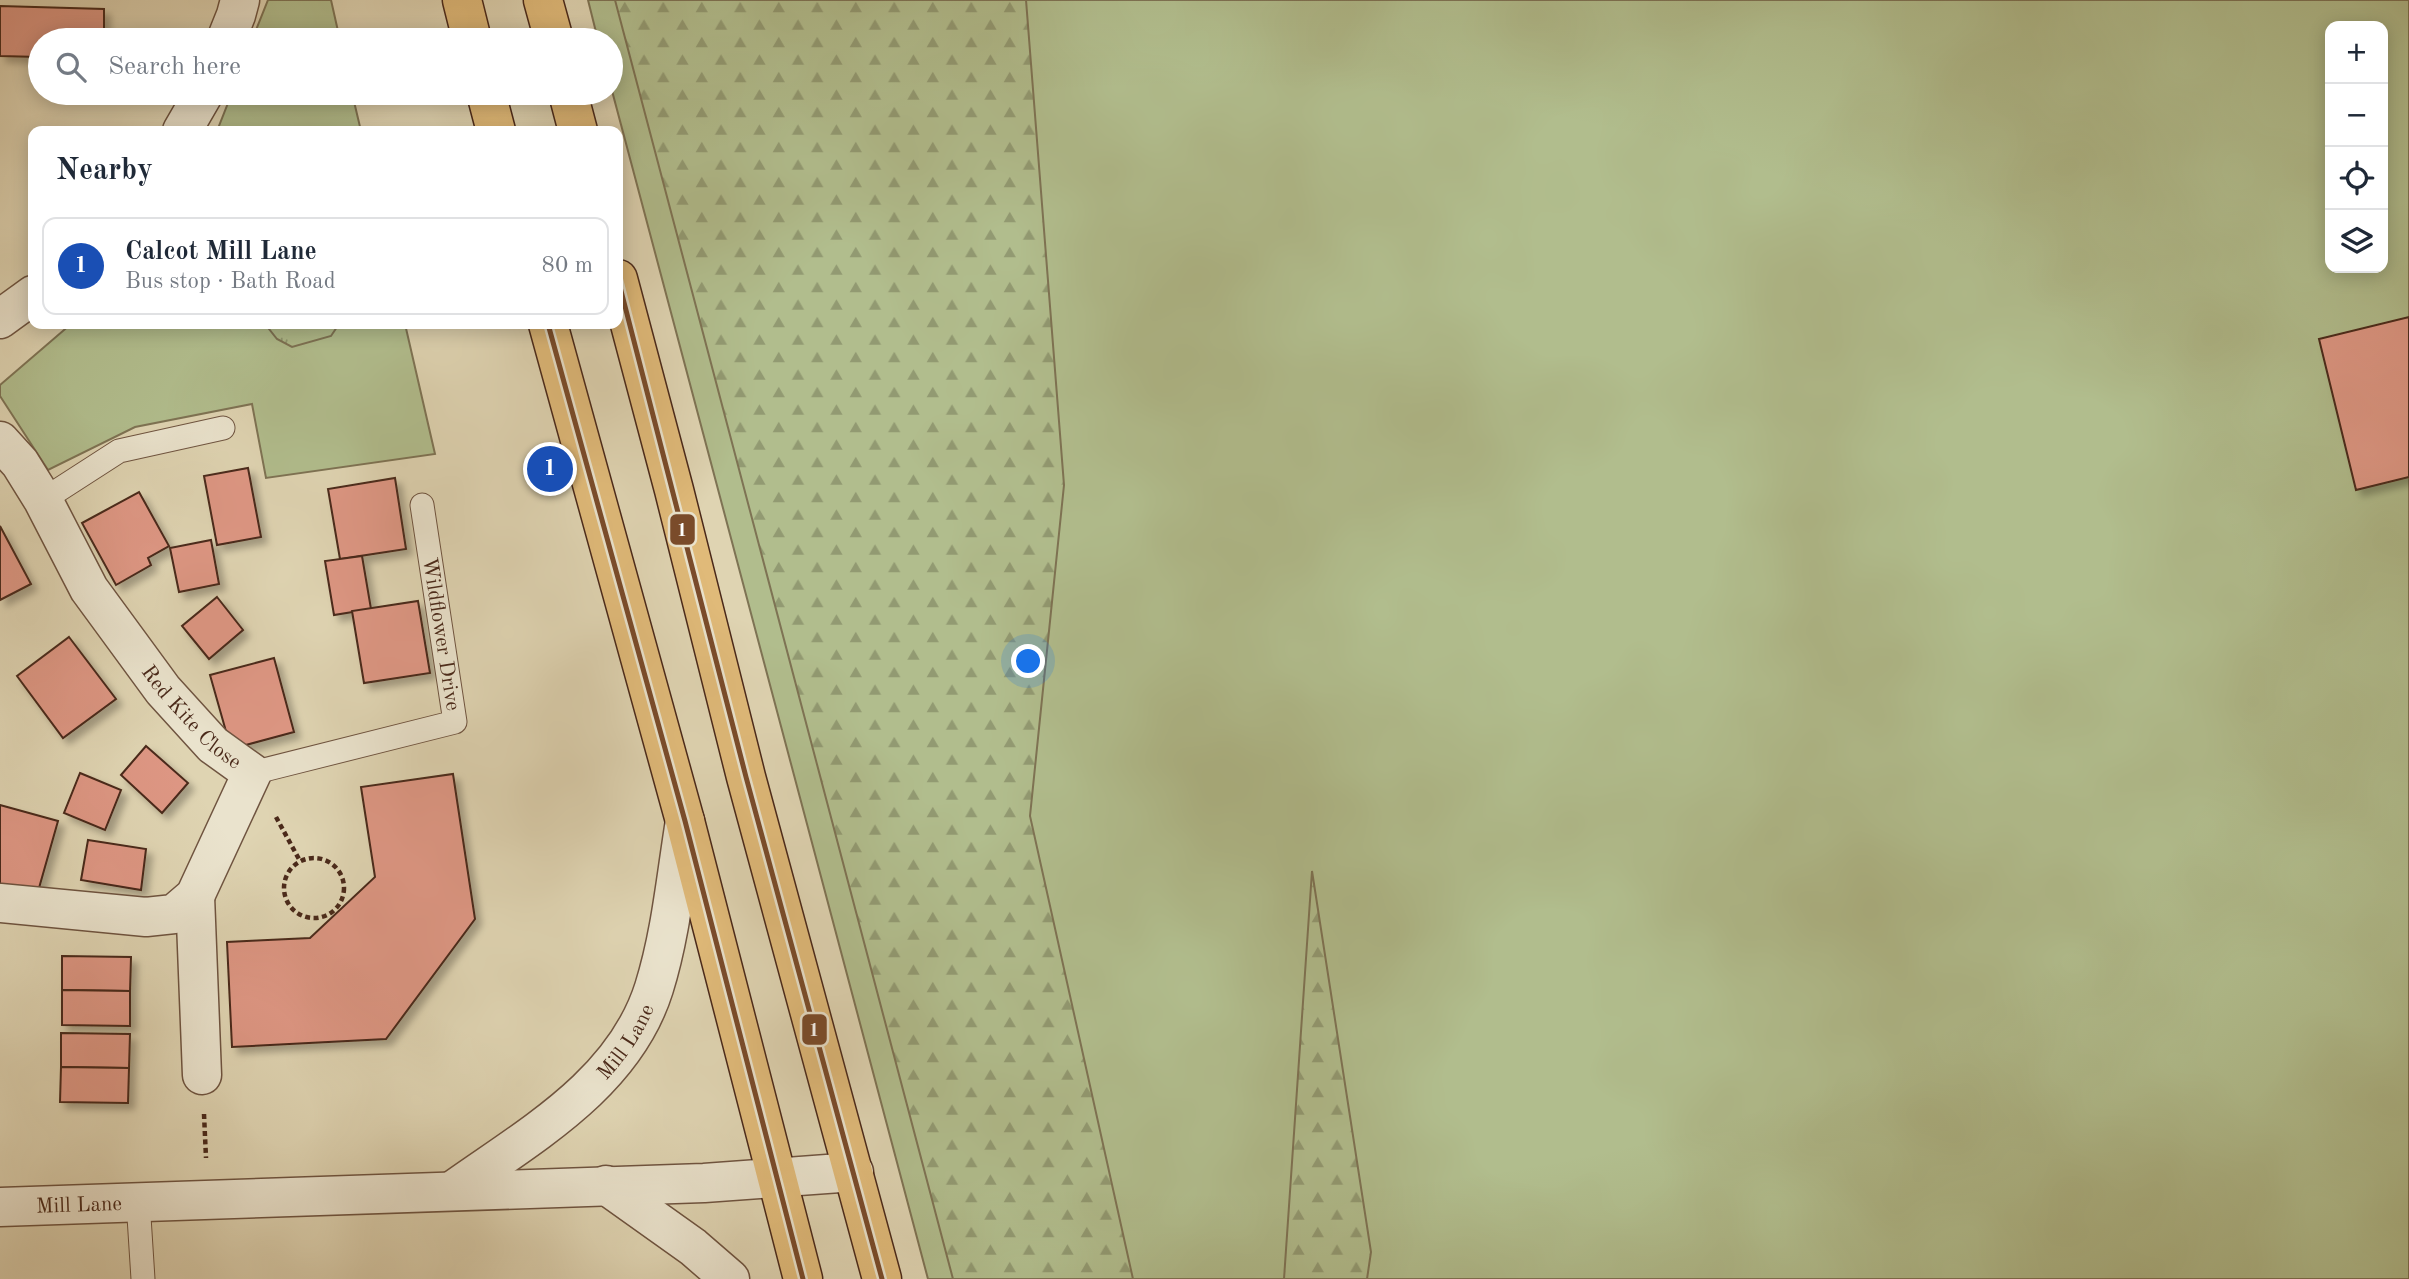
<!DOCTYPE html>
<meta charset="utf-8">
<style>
:root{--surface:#fff;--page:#f2f2f3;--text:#1f2937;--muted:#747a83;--line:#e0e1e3;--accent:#0f766e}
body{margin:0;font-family:"Old Standard TT",serif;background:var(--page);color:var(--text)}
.controls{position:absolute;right:21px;top:21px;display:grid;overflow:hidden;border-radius:14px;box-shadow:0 4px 18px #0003}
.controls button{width:63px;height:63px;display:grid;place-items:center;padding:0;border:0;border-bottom:2px solid var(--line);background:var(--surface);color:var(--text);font:35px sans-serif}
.you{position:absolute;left:1029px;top:662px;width:24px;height:24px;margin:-18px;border:5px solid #fff;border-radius:50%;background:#1a73e8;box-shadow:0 0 0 10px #1a73e833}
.badge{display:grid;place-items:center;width:46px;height:46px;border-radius:50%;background:var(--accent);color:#fff;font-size:23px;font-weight:700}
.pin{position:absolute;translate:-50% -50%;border:4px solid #fff;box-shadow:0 2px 7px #0006}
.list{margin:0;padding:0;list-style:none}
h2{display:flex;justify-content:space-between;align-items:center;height:91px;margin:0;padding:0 28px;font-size:30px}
h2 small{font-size:23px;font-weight:400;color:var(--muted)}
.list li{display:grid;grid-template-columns:46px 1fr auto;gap:21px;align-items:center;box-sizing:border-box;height:98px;margin:0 14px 14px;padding:0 14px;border:2px solid var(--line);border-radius:14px}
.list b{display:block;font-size:26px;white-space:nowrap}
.list p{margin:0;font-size:23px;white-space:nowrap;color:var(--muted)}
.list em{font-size:23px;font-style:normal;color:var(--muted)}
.icon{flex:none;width:38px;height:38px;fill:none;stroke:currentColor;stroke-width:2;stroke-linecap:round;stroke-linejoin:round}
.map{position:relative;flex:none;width:2409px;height:1279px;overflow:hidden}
.search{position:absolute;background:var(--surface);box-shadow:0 4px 18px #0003;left:28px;top:28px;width:595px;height:77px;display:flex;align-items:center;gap:18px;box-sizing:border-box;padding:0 24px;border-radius:38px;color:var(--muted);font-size:26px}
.panel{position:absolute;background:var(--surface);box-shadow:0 4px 18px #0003;left:28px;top:126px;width:595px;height:203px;border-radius:14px}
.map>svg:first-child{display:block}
.green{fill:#b1bd8d;stroke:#7e7354;stroke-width:2;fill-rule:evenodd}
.forest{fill:url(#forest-firs);stroke:#7e7354;stroke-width:2}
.park{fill:url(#park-tufts);stroke:#7e7354;stroke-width:2}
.building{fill:#de9784;stroke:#4a291a;stroke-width:2;filter:url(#shadow)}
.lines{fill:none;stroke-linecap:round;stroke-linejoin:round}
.lane-casing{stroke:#6f5440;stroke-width:25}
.street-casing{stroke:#6f5440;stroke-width:41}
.primary-casing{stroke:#4a291a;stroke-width:41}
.path{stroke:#4a291a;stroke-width:4.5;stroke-dasharray:5 3.5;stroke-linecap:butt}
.lane{stroke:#eae3cd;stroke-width:23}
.street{stroke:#eae3cd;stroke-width:38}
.primary{stroke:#e0ba79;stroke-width:38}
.bus-1-casing{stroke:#eae3cd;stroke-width:10}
.bus-1{stroke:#7a4b2a;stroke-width:5}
.labels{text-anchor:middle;stroke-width:5;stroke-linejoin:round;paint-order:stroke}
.street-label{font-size:21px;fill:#4a291a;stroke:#eae3cd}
.line-badge{stroke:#eae3cd;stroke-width:2.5}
.badge-label{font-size:19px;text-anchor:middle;font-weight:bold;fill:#fff}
</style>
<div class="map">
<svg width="2409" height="1279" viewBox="0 0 2409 1279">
<defs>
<pattern id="forest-firs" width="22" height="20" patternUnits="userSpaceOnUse" patternTransform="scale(1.75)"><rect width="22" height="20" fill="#b1bd8d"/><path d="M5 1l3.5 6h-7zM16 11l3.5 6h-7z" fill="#929a72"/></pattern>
<pattern id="park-tufts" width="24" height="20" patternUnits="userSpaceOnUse" patternTransform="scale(1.75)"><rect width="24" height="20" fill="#b1bd8d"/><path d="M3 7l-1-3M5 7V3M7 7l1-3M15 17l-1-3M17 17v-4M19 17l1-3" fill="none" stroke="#929a72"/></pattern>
<filter id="shadow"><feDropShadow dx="6" dy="6" stdDeviation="3.5" flood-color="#0004"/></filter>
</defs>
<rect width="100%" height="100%" fill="#dfd4b2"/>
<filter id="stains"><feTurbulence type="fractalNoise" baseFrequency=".00286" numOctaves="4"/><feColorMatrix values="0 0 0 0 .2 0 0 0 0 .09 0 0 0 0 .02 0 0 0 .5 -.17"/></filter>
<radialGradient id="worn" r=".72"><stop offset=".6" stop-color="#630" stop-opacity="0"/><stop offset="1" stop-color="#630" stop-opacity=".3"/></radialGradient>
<g class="green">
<polygon points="268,0 331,0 340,40 252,40"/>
<path d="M588 0H2409V1279H928L611 87V40H598ZM2330 26H2383V268H2330Z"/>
<polygon points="232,93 352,93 361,131 217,131"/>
<polygon points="71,324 405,324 435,454 266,478 252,404 135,427 48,470 0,396 0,385"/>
</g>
<g class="forest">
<polygon points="615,0 1026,0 1064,485 1030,816 1133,1279 953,1279"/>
<polygon points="1312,871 1371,1252 1367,1279 1284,1279"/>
</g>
<polygon class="park" points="265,324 264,324 339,324 331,336 292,347 277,339"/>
<g class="building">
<polygon points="0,6 104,9 104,40 40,40 40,57 0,56"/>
<polygon points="2409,317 2409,477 2356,490 2319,339"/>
<polygon points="248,468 261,537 217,545 204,476"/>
<polygon points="395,478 406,549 340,559 328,489"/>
<polygon points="139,492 169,546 148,558 151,565 116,585 82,523"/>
<polygon points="0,526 31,584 0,600"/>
<polygon points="211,540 219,584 179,592 170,548"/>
<polygon points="362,556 371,609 334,615 325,561"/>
<polygon points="217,597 243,630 209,659 182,626"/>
<polygon points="418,601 430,673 364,683 352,611"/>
<polygon points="69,637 116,699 63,738 17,676"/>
<polygon points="274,658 294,732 231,749 210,675"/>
<polygon points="146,746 188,783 162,813 121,775"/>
<polygon points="80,773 121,790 105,830 64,813"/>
<polygon points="453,774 475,919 386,1039 232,1047 227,942 310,938 375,877 361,787"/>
<polygon points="0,805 58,821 37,895 0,885"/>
<polygon points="88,840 146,849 141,890 81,880"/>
<polygon points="62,956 131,957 130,991 62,990"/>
<polygon points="62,990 130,991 130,1026 62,1025"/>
<polygon points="61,1033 130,1034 129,1068 61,1067"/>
<polygon points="61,1067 129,1068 128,1103 60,1102"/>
</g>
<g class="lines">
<defs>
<g id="lane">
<polyline points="43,500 119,451 223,428"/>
<polyline points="252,773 455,722 422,505"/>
<polyline points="138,1201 143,1279"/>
</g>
<g id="street">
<polyline points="226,40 236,15 240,0"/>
<polyline points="182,131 204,93"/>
<polyline points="0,319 33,295"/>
<path id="s1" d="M0 441 20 463 43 500 89 589 163 690 213 745 252 773 195 896 174 914 146 917 0 903"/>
<polyline points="195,896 202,1075"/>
<polyline points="606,1185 693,1247 730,1279"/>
<path id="s2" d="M452 1191C529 1136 624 1084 654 988 671 934 676 876 685 821"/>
<path id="s3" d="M0 1207 704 1183 854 1172"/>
</g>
<g id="primary">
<polyline points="462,0 472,40"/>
<polyline points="543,0 554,40"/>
<polyline points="486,93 496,131"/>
<polyline points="568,93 578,131"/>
<polyline points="618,279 674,490 746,777 882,1279"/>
<polyline points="548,324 685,821 803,1279"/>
</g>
</defs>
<use href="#lane" class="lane-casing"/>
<use href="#street" class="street-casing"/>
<use href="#primary" class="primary-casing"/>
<g class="path">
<polyline points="276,817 300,861"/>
<circle cx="314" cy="888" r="30"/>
<polyline points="204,1114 206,1158"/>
</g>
<use href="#lane" class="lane"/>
<use href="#street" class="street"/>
<use href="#primary" class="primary"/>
<defs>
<g id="bus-1">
<polyline points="618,279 746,777 882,1279"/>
<polyline points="548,324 685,821 803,1279"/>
</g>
</defs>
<use href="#bus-1" class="bus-1-casing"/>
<use href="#bus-1" class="bus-1"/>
</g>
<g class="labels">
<g class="street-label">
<text transform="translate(442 634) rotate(81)" y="7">Wildflower Drive</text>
<text dy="7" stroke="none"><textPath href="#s1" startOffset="338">Red Kite Close</textPath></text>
<text dy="7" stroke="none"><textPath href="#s2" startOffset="231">Mill Lane</textPath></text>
<text dy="7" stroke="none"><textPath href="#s3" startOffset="79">Mill Lane</textPath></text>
</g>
</g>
<g class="line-badge">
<rect x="669" y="513" width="27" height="33" rx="7" fill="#7a4b2a"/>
<rect x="801" y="1013" width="27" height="33" rx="7" fill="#7a4b2a"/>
</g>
<g class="badge-label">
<text x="682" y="536">1</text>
<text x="814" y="1036">1</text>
</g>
<rect width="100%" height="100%" filter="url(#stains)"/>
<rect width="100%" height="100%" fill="url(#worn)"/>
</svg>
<div class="controls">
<button>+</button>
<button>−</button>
<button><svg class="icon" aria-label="locate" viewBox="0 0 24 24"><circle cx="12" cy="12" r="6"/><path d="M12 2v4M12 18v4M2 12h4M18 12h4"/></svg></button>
<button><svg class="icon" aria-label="layers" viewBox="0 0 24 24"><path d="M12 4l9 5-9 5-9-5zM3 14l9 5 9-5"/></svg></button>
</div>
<div class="you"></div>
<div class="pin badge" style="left:550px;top:469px;background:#1a4fb4">1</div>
<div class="search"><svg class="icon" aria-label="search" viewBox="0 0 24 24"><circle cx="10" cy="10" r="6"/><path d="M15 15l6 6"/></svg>Search here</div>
<section class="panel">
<h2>Nearby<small></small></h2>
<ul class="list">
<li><span class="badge" style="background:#1a4fb4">1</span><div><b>Calcot Mill Lane</b><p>Bus stop · Bath Road</p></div><em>80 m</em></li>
</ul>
</section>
</div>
